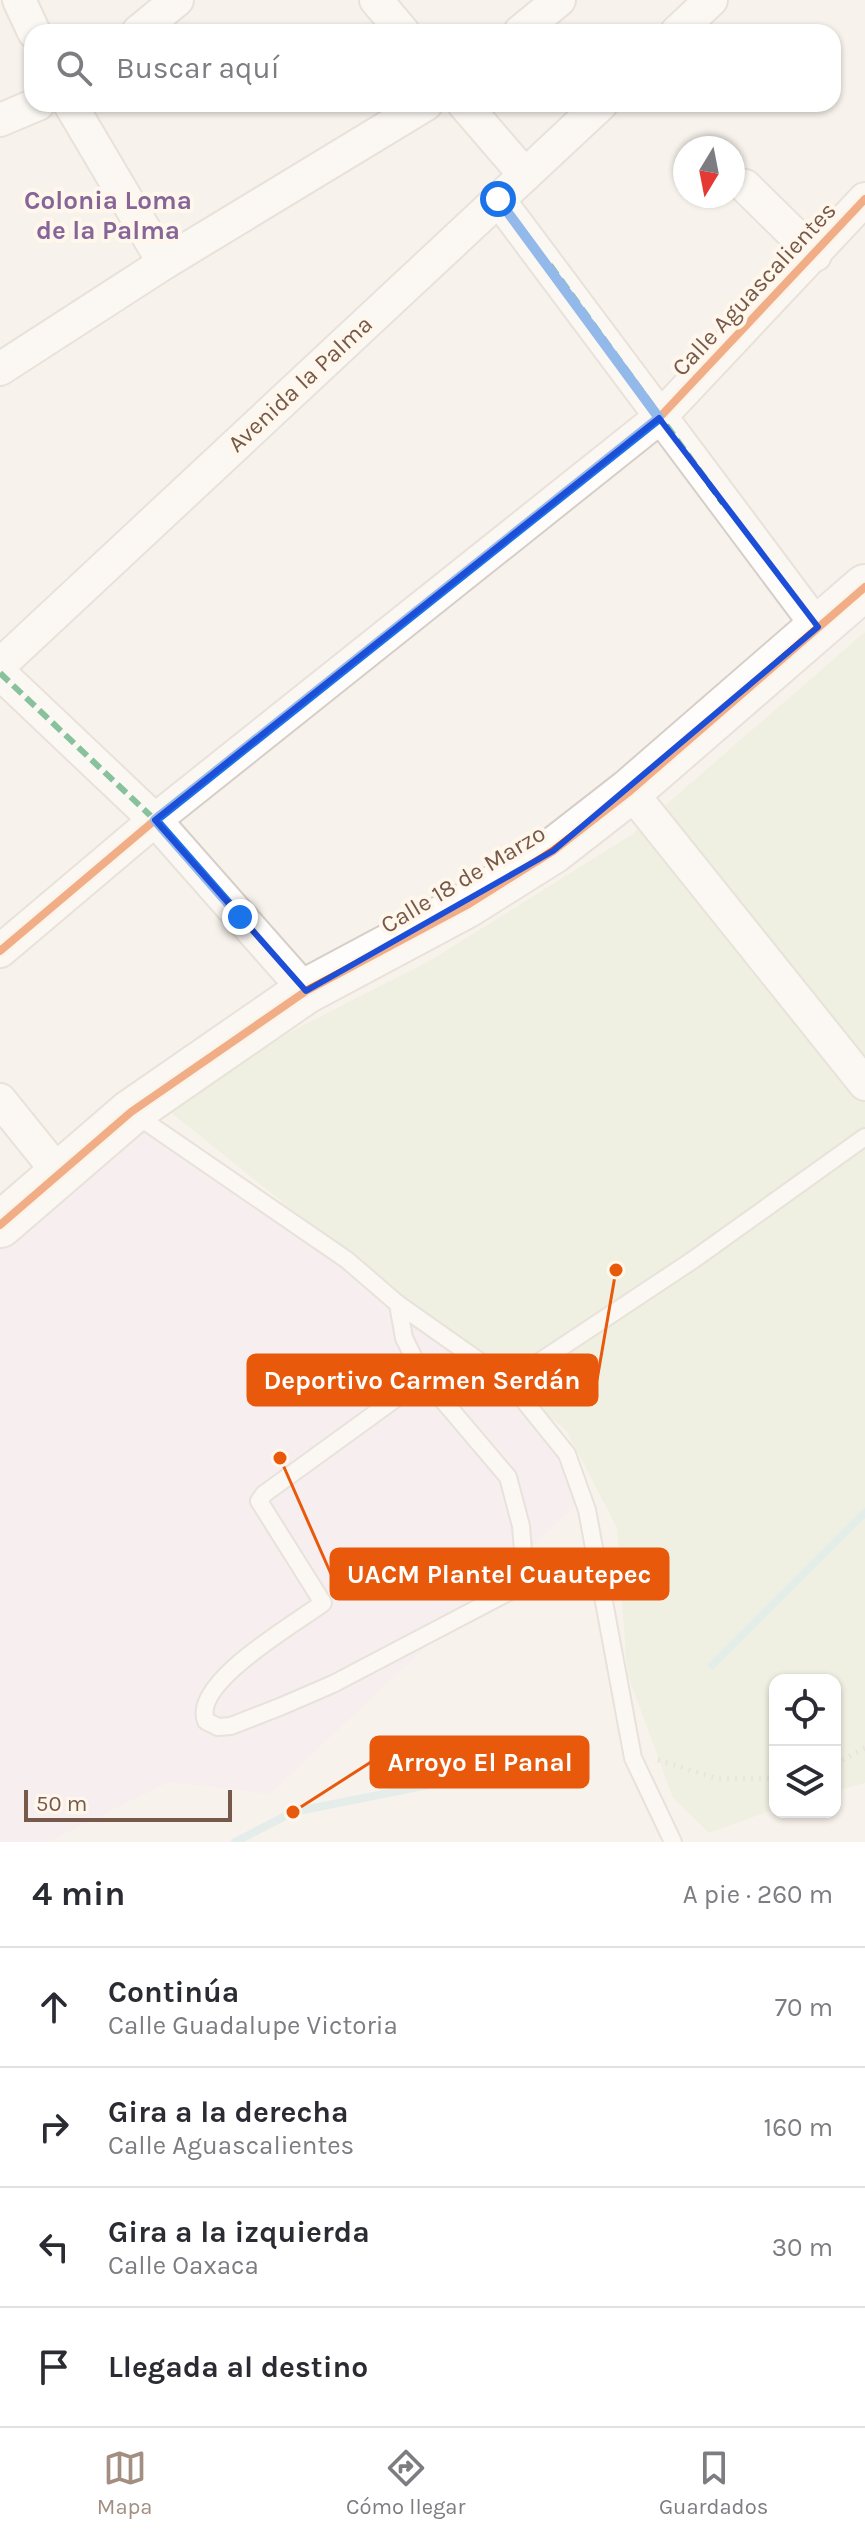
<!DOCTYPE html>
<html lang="es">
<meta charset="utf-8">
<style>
:root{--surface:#fff;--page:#f7f7f7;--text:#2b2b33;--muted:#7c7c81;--line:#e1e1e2;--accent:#a38f82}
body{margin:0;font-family:Karla,sans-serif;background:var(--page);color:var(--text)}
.controls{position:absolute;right:24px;bottom:24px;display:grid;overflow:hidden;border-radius:16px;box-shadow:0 2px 6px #0004}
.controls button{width:72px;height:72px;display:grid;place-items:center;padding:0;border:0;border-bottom:2px solid var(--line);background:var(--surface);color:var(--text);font:40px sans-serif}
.compass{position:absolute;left:673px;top:136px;width:72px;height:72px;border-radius:50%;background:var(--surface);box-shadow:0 2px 6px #0004;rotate:190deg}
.scale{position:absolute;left:24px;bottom:20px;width:208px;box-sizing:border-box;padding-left:8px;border:4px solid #76594a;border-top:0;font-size:22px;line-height:28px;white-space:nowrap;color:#76594a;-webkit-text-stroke:6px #fff7eb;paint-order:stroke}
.stop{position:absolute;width:24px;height:24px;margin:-18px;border:6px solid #1a73e8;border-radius:50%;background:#fff}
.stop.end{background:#1a73e8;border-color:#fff;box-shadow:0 2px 8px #0008}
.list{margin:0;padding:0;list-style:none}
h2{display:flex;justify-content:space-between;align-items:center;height:104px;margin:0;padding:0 32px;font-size:34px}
h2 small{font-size:26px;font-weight:400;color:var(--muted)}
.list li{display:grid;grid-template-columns:52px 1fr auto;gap:24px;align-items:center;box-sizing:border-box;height:120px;padding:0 32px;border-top:2px solid var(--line)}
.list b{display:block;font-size:30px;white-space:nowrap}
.list p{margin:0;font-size:26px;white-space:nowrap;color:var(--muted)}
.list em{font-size:26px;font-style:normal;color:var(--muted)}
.icon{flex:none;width:44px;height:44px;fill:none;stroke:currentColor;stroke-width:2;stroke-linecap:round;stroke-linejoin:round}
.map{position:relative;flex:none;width:865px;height:1842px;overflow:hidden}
.search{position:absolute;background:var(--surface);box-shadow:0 2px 6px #0004;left:24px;right:24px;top:24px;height:88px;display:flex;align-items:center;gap:20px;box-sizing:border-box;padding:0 28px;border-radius:24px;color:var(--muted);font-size:30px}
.sheet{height:584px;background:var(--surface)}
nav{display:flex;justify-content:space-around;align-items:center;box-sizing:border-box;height:112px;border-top:2px solid var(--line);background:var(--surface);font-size:22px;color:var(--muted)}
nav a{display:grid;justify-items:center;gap:4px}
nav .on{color:var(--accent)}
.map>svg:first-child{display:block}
.education{fill:#f3e9f3}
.green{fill:#e4eed5}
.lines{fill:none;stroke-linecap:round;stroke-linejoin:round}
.stream{stroke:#cce6e8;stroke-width:8}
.lane-casing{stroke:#d6cec8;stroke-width:20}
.street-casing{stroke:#d6cec8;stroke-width:36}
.secondary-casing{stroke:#d6cec7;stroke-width:48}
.path{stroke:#dad2ce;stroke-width:5;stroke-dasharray:2 6;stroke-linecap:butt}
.lane{stroke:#fefdfc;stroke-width:16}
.street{stroke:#fefdfc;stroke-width:32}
.secondary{stroke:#fefdfc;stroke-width:44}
.quiet{stroke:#00873e;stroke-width:6;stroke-dasharray:12 6;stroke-linecap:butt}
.cycleway-casing{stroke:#fff7eb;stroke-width:13}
.cycleway{stroke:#e8590c;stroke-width:8}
.route{stroke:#1a73e8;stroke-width:10}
.marked{fill:none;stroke:#1d4ed8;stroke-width:6;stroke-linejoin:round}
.labels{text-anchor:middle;stroke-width:8;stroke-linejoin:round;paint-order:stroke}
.street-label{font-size:24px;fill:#76594a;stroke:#fff7eb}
.neighbourhood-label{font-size:26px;font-weight:bold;fill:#876599;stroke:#fff7eb}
.leader{fill:none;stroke:#e8590c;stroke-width:3}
.callout-dot{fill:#e8590c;stroke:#fff7eb;stroke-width:3}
.callout{fill:#e8590c;stroke:#e8590c;stroke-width:3}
.callout-label{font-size:26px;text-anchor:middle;font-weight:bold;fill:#fff}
</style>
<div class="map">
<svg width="865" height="1842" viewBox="0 0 865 1842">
<rect width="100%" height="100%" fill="#f7f2eb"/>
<polygon class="education" points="131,1112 461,1350 538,1419 583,1498 270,1794 169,1782 48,1842 0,1842 0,1229"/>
<polygon class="green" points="865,632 865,1783 835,1791 835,1680 775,1680 775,1809 709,1833 673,1798 627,1673 617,1528 566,1430 168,1110 292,1031 431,960 631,835"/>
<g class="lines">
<g class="stream">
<polyline points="712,1665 865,1512"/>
<polyline points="235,1842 293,1812 519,1767"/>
</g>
<defs>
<g id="lane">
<polyline points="133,1113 347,1260 398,1304 509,1382 567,1454 587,1510 633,1758 673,1842"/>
<path d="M398 1304 404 1338 424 1378 508 1477 521 1526 525 1575 522 1585 333 1684 282 1706 231 1726 218 1727 206 1721C191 1683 295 1624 323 1603L259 1501 264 1494 424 1378"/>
<polyline points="509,1382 693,1260 865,1137"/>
</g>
<g id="street">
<polyline points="19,0 34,32"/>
<polyline points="376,0 403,32"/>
<polyline points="138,32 177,0"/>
<polyline points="520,32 559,0"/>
<polyline points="677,32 711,0"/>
<polyline points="70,104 164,263"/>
<polyline points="464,104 525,175"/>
<polyline points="0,120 38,104"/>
<polyline points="745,186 815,255"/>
<polyline points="498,199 818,627"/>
<polyline points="0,369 164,263 426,104"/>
<polyline points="0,665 601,104"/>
<polyline points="0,673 155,820 306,991"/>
<polyline points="630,791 865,1084"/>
<polyline points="0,951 155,820 659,418 865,199"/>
<polyline points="0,1100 58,1172"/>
</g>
<polyline id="secondary" points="0,1225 131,1112 306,991 467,905 553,851 630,791 865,587"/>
</defs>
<use href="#lane" class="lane-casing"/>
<use href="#street" class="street-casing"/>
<use href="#secondary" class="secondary-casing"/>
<g class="path">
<polyline points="658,1760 719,1779 775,1778"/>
<polyline points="835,1764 865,1748"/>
</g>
<use href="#lane" class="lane"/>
<use href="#street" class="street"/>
<use href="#secondary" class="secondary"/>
<g class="quiet">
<polyline points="550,265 723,503"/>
<polyline points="0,673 155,820 240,917"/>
</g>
<defs>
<g id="cycleway">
<polyline points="0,951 155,820 659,418 865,199"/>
<polyline points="0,1225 131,1112 306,991 467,905 553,851 630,791 865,587"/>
</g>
</defs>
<use href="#cycleway" class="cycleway-casing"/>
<use href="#cycleway" class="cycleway"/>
</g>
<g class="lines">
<polyline class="route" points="240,917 155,820 659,418 498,199"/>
</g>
<path d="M0 0H865V1842H0ZM659 418 818 627 553 851 306 991 155 820Z" fill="#f7f2eb" fill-opacity=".55" fill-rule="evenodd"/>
<path class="marked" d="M659 418 818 627 553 851 306 991 155 820Z"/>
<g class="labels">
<g class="street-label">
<text transform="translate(754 289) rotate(-47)" y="8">Calle Aguascalientes</text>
<text transform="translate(300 384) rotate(-43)" y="8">Avenida la Palma</text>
<text transform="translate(463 879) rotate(-31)" y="8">Calle 18 de Marzo</text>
</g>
<g class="neighbourhood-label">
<text x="108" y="209">Colonia Loma<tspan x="108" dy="30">de la Palma</tspan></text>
</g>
</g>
<path class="leader" d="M616 1270L597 1380M280 1458L331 1574M293 1812L371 1762"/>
<g class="callout-dot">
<circle cx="616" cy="1270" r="8"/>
<circle cx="280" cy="1458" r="8"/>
<circle cx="293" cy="1812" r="8"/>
</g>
<g class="callout">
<rect x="248" y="1355" width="349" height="50" rx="8"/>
<rect x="331" y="1549" width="337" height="50" rx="8"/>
<rect x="371" y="1737" width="217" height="50" rx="8"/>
</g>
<g class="callout-label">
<text x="422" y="1389">Deportivo Carmen Serdán</text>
<text x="499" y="1583">UACM Plantel Cuautepec</text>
<text x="480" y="1771">Arroyo El Panal</text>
</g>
</svg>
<div class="controls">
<button><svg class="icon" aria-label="locate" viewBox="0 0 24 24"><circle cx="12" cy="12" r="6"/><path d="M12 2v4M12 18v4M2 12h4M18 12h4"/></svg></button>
<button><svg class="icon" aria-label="layers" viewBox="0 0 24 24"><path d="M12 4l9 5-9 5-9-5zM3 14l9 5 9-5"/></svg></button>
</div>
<svg class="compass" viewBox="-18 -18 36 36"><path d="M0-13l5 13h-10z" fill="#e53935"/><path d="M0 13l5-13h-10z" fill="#7c7c81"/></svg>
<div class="scale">50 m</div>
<div class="stop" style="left:498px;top:199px"></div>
<div class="stop end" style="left:240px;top:917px"></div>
<div class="search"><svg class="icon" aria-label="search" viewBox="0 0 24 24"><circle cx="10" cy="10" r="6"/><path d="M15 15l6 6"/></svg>Buscar aquí</div>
</div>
<section class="sheet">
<h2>4 min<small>A pie · 260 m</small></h2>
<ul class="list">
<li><svg class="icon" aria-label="ahead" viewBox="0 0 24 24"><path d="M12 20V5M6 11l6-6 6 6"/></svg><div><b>Continúa</b><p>Calle Guadalupe Victoria</p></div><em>70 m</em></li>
<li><svg class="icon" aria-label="right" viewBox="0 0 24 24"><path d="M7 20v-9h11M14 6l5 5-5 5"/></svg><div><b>Gira a la derecha</b><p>Calle Aguascalientes</p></div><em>160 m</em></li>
<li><svg class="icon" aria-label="left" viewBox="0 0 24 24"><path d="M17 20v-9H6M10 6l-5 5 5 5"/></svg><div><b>Gira a la izquierda</b><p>Calle Oaxaca</p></div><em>30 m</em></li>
<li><svg class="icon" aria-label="arrive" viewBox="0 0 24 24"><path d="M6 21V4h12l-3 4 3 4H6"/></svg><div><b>Llegada al destino</b></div></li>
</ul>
</section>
<nav>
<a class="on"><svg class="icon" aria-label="map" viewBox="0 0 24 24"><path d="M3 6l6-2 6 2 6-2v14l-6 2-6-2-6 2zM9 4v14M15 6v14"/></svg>Mapa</a>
<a><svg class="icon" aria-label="directions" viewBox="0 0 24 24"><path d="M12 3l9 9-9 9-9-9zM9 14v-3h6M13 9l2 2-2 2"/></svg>Cómo llegar</a>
<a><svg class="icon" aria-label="saved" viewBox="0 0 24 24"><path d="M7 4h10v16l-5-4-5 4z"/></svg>Guardados</a>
</nav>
